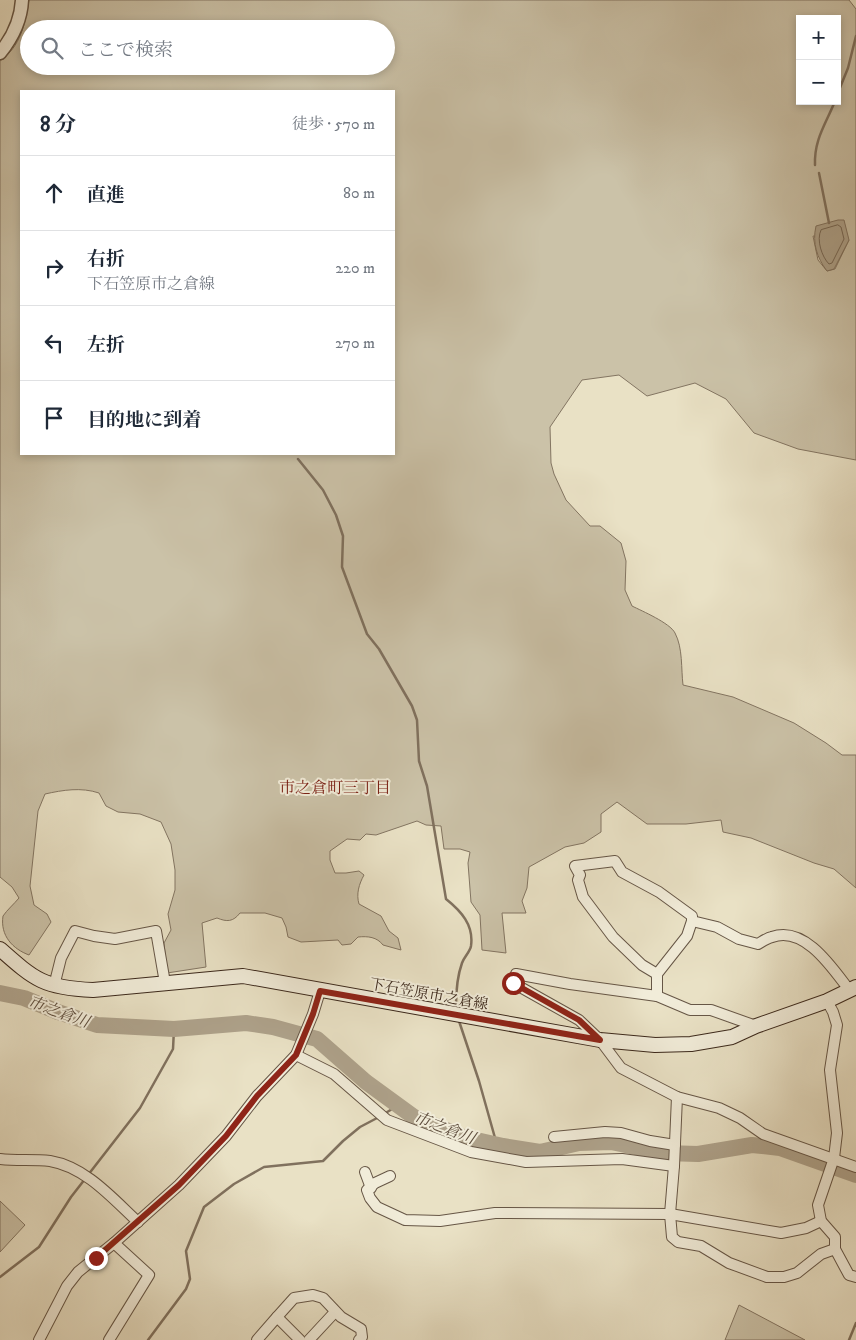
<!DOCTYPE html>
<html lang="ja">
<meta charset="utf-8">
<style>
:root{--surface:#fff;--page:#f6f6f7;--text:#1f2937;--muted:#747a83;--line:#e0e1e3}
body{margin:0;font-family:"IM FELL DW Pica","Noto Serif JP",serif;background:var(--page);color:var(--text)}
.controls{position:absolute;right:15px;top:15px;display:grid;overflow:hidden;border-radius:0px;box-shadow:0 2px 8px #0003}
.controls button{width:45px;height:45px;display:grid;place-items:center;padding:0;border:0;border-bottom:1px solid var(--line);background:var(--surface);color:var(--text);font:25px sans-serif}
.stop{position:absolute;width:15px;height:15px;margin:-11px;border:4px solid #8f2418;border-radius:50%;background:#fff}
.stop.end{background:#8f2418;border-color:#fff;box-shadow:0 1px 5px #0008}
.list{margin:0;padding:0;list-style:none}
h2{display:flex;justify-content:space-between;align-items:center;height:65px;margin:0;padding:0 20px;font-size:21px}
h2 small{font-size:16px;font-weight:400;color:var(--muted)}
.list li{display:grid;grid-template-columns:32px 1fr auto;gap:15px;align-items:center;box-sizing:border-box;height:75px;padding:0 20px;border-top:1px solid var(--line)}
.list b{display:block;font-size:19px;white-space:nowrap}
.list p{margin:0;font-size:16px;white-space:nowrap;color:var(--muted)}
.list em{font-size:16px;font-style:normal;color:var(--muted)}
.icon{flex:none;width:28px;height:28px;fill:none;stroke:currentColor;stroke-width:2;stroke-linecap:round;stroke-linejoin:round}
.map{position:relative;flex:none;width:856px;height:1340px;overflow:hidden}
.search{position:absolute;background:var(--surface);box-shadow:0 2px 8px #0003;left:20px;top:20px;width:375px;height:55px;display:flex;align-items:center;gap:12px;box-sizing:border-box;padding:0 18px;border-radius:28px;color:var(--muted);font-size:19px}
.panel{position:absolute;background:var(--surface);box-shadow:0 2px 8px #0003;left:20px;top:90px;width:375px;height:365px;border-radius:0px}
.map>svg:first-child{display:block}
.green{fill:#cbc2a8;stroke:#837562;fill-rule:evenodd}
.water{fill:#aea28b;stroke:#80715e}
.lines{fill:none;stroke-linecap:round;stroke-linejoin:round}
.shore{stroke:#746553;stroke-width:1}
.stream{stroke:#80715e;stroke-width:2.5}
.river{stroke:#aea28b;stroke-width:16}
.minor-casing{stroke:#665646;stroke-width:12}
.tertiary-casing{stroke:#665646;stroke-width:15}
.secondary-casing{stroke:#3b281b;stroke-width:16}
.minor{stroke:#f1ecd9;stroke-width:10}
.tertiary{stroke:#f1ecd9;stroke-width:12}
.secondary{stroke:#f1ecd9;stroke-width:14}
.route{stroke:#8f2418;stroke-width:6}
.labels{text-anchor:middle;stroke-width:4;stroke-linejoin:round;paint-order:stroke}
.street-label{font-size:15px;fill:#3b281b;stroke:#f1ecd9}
.neighbourhood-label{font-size:16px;fill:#7a1f14;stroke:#f1ecd9}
.water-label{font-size:16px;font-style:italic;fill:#5e4d3d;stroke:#f1ecd9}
</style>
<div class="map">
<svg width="856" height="1340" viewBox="0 0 856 1340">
<rect width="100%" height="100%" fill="#e9e1c5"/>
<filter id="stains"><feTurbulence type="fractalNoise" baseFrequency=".004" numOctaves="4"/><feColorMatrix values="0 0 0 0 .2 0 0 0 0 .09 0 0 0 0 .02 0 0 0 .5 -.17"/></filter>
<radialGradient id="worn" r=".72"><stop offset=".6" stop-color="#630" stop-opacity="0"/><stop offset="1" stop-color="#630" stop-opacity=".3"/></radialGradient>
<g class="green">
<path d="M29 0H849L856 9V460L798 449 754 433 726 399 695 383 647 396 619 375 582 380 550 427 551 463 554 474 566 500 590 526H600L621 543 626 561 625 590 632 606C642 611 670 623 675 633 683 648 681 669 683 685L733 697 794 723 826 743 842 755H856V888L834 869 814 863 751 838 723 832 721 820 686 824H647L617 802 601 814V832L584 843 565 847 529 867 527 888 522 901 526 913H502L506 953 482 950 480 915 471 902 468 863 470 852 460 849H444L441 826 426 825 417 821 376 835 366 834 360 840 347 839 330 851V860L335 873H346L359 871 364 875C359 884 356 894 359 904L381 916 389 931 398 938 401 950 383 945C377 937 368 936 358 937L351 944 342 945 338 940 301 942 288 937 286 927 282 918 265 913H240C233 922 227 922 217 918L202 923 206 967 167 973 164 943 171 930 168 914 175 890V870L171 844 161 822 140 814 118 812 106 806 99 793C81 787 63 790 45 794L38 811 30 886 34 905 47 914 51 922 29 955C13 949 0 936 3 916 7 910 14 904 19 898L12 887 0 877V61C21 46 25 24 29 0ZM800 19H837V101H800ZM29 29H386V66H29ZM21 91H394V454H21ZM813 236 849 240 835 269 827 271 818 260Z"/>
<polygon points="0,1201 25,1225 0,1252"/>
<polygon points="739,1305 805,1340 725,1340"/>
</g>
<path class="water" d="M838 220H844L849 240 834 269 827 271C817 258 812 243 816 226Z"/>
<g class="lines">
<path class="shore" d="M838 225 841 227 844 239 832 263 829 264C822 257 816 240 821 230Z"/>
<g class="stream">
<polyline points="837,95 848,68 856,36"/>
<path d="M815 165C814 139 826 124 835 101"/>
<polyline points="819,173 829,223"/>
<path d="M298 459 323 490 336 515 343 536 342 567 367 634 379 649 412 706 417 720 419 761 427 786 446 899C461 911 474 925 471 946 470 952 464 957 462 963 457 977 456 992 456 1006"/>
<polyline points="459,1021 479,1081 497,1145"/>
<polyline points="384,1114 397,1106"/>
<polyline points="88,1175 140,1108 173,1049 174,1029"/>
<polyline points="0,1277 39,1247 71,1197 85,1179"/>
<polyline points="148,1340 186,1289 190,1279 186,1251 204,1207 234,1184 264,1167 323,1161 343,1141 360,1127 379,1117"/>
<polyline points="849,1340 856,1323"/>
</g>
<polyline class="river" points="0,993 24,998 58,1012 97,1025 174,1029 246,1023 273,1027 317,1039 366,1082 414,1117 463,1137 503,1146 540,1152 579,1143 611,1142 664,1153 698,1154 752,1145 780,1148 856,1175"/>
<defs>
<g id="minor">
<polyline points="657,974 687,936 692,921"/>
<polyline points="54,986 61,958 75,931 94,936 115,939 156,931 165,983"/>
<path d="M657 996V974L642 965 613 937 583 897 578 880 580 875 575 866 615 861 622 872 659 892 692 916V921L717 927 739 939 758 944C763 941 767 938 772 937 805 925 833 969 850 991"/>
<polyline points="827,1001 833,1012 837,1025 830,1070 837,1133 834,1158 818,1205 821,1221 835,1237 835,1249 849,1275 856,1277"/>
<polyline points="756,1026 711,1010 690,1010 657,996 570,984 516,974 513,983 579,1020 600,1040 621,1068 677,1097 719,1108 740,1118 763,1134 856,1167"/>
<polyline points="296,1055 334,1074 387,1120 471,1152 526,1162 622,1159 674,1166"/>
<polyline points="677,1097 674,1166 670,1214 672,1237 678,1242 701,1246 729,1263 767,1277 784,1277 797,1273 821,1254 835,1249"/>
<polyline points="554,1137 605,1132 621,1133 650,1141 675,1145"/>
<path d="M0 1159C16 1161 34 1159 50 1161 86 1167 113 1199 138 1222"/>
<polyline points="365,1172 371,1188"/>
<polyline points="390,1176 375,1183 367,1190 370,1198 377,1207 405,1220 440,1221 495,1213 670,1214 781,1233 806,1228 821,1221"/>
<polyline points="277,1317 294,1298 313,1295 323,1298 341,1317 361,1329 362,1337 359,1340"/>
<polyline points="39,1340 67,1286 78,1272 114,1243 179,1185 226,1136 257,1096 296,1055 313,1014 320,991"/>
<polyline points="109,1340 149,1275 114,1243"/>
<polyline points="257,1340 277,1317 300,1340"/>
<polyline points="309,1340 335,1312"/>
</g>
<path id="tertiary" d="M0 53C13 37 21 21 22 0"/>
<path id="secondary" d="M0 949C35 980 44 988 93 990L243 976 600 1040 655 1045 691 1044 732 1037 756 1026 827 1001 856 987"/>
</defs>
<use href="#minor" class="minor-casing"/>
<use href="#tertiary" class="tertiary-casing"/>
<use href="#secondary" class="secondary-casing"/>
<use href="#minor" class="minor"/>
<use href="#tertiary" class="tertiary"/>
<use href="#secondary" class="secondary"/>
</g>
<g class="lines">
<polyline class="route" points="96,1258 179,1185 226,1136 257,1096 296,1055 313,1014 320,991 600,1040 579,1020 513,983"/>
</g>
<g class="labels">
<g class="street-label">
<text transform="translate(429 994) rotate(10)" y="5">下石笠原市之倉線</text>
</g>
<g class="neighbourhood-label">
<text x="335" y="793">市之倉町三丁目</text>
</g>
<g class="water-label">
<text transform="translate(59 1011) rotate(20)" y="6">市之倉川</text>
<text transform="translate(445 1127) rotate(21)" y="6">市之倉川</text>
</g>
</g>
<rect width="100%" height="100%" filter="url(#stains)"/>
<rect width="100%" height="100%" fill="url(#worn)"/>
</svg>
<div class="controls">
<button>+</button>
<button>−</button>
</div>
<div class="stop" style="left:513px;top:983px"></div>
<div class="stop end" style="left:96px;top:1258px"></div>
<div class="search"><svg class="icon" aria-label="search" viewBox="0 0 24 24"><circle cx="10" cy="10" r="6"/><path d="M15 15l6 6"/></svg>ここで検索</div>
<section class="panel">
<h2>8 分<small>徒歩 · 570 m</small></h2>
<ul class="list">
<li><svg class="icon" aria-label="ahead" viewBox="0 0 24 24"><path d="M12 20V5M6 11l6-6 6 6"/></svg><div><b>直進</b></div><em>80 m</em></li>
<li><svg class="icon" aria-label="right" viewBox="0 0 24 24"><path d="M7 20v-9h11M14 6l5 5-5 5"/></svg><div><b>右折</b><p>下石笠原市之倉線</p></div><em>220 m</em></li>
<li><svg class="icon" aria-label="left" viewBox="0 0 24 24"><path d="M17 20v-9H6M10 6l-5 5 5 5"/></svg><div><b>左折</b></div><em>270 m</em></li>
<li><svg class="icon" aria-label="arrive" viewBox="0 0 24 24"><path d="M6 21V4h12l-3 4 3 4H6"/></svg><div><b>目的地に到着</b></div></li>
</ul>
</section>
</div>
